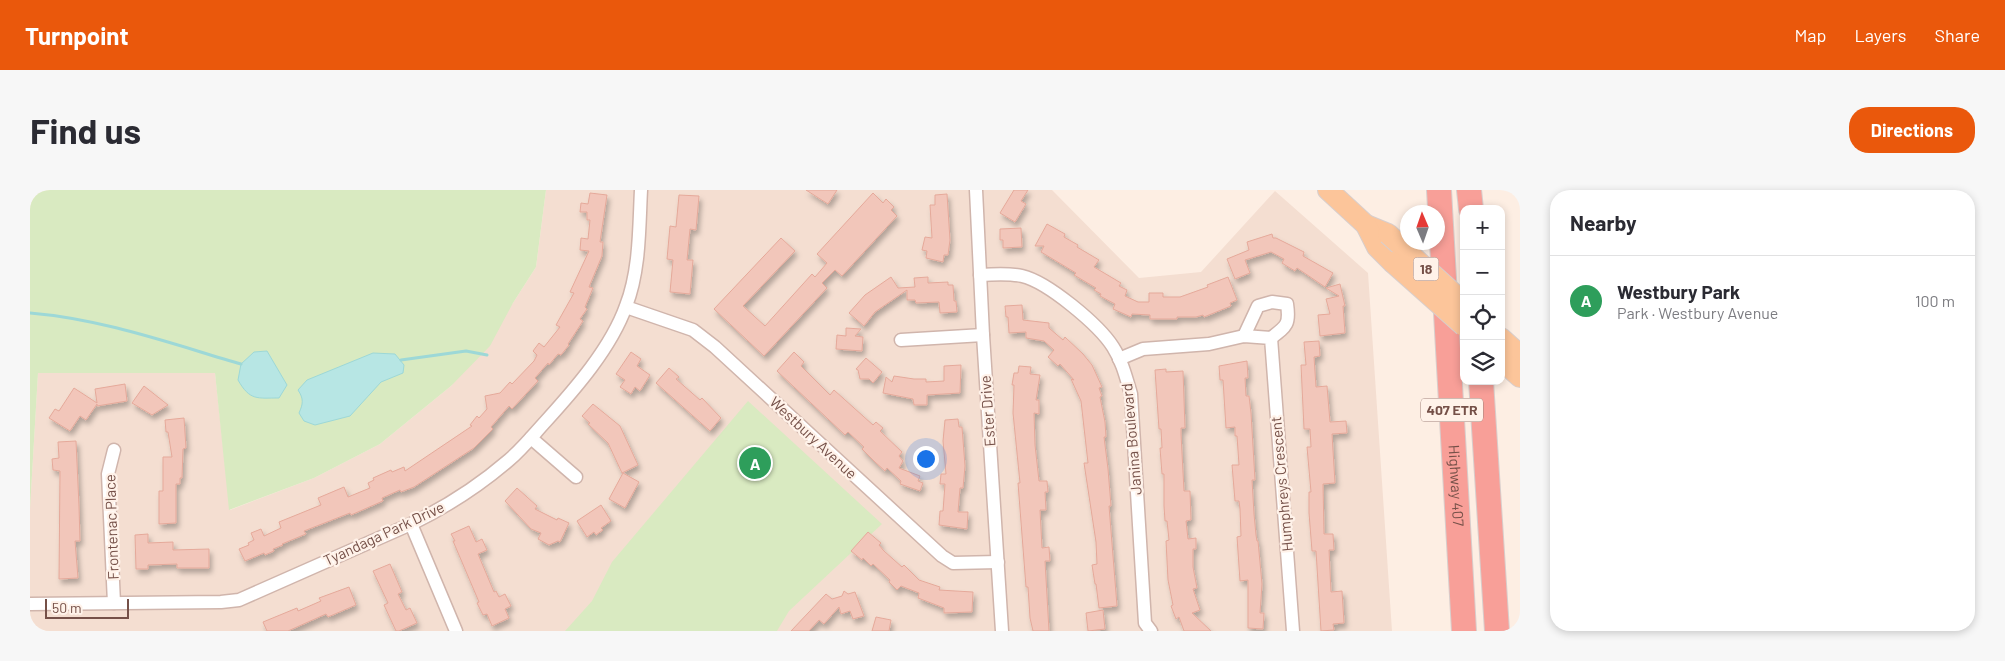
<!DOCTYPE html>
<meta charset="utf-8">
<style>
:root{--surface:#fff;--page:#f7f7f7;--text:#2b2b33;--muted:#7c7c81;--line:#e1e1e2;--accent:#ea580c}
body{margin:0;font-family:Barlow,sans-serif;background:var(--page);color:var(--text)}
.controls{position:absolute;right:15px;top:15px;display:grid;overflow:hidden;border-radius:10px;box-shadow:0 2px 8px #0003}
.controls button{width:45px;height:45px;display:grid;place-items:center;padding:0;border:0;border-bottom:1px solid var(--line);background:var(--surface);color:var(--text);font:25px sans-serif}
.compass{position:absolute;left:1370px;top:15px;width:45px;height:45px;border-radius:50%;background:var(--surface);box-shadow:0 2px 8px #0003;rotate:358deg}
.scale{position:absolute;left:15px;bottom:12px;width:84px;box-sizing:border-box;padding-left:5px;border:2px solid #755048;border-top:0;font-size:14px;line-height:18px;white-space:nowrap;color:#755048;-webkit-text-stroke:4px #fff2e9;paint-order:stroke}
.you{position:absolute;left:895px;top:268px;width:18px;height:18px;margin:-12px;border:4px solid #fff;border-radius:50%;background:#1a73e8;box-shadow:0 0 0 8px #1a73e833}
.badge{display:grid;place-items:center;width:32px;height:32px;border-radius:50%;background:var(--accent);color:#fff;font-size:16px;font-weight:700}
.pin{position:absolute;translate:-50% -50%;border:2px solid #fff;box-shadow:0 1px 5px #0006}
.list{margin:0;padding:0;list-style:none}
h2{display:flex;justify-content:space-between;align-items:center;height:65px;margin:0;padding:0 20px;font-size:21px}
h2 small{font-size:16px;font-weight:400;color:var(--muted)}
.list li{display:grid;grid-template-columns:32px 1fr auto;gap:15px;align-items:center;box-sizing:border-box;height:90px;padding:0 20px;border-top:1px solid var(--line)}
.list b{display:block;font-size:19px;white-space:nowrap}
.list p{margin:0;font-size:16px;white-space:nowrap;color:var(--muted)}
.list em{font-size:16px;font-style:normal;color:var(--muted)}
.icon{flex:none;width:28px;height:28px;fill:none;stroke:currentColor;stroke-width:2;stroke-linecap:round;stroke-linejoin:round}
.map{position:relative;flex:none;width:1490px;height:441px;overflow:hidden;border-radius:20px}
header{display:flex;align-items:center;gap:30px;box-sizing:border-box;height:70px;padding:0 25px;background:var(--accent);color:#fff}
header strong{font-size:24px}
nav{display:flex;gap:28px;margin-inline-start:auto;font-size:18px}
.intro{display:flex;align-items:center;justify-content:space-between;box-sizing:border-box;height:120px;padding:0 30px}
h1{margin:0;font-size:35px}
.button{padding:12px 22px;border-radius:20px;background:var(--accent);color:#fff;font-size:18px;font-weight:700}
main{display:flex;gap:30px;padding:0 30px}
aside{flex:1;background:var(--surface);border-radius:20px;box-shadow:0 2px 8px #0003}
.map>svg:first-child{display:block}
.residential{fill:#f4ded1}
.green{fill:#d9eac1}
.water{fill:#b7e6e4;stroke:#9dd8d7}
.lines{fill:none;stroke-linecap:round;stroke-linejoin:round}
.stream{stroke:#9dd8d7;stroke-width:3}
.building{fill:#f2c6ba;stroke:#e5a99a;filter:url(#shadow)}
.minor-casing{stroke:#d0b5ac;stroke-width:15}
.primary-casing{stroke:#d8cecc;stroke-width:22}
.motorway-casing{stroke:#d8cecc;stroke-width:26}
.minor{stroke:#fff;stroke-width:12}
.primary{stroke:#fcc59a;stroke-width:20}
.motorway{stroke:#f89f98;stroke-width:24}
.primary-bridge-casing{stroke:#d8cecc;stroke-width:22;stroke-linecap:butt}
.primary-bridge{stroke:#fcc59a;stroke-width:20}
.labels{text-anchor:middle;stroke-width:4.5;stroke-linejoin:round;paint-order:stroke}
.shield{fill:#fff2e9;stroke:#9e8178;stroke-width:1}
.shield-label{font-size:14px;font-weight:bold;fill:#755048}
.street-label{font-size:15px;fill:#755048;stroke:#fff2e9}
</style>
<header>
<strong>Turnpoint</strong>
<nav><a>Map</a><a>Layers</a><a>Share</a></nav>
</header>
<div class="intro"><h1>Find us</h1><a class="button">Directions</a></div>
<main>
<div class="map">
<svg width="1490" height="441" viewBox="0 0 1490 441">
<defs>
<filter id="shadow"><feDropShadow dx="2.5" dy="4.5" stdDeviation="2.5" flood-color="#0004"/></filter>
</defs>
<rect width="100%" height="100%" fill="#fdeee3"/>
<polygon class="residential" points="516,0 1022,0 1109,88 1171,82 1245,1 1338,83 1362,441 0,441 0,319 8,183 185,183 200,320 284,288 350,254 421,196 483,113 506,77"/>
<g class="green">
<polygon points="0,0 516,0 506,77 483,113 460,156 421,196 350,254 284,288 199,320 185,183 8,183 0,319"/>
<polygon points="718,211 852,334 759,421 747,441 535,441 562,411 582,372"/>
</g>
<g class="water">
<path d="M237 161 257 195 249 208C227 208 220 211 208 190L211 174 224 162Z"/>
<path d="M343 163 365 164 374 175 373 183 351 192 320 226 285 235 274 231 269 223C273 214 274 209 268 200L277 190Z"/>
</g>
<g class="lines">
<g class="stream">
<path d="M0 123C73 129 142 154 211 174"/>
<polyline points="371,170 436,161 457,165"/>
</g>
</g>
<g class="building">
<polygon points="776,0 807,0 798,14"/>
<polygon points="984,0 998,0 991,11 996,14 985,32 970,23"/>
<polygon points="560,3 577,5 570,52 573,52 572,66 559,97 563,98 555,117 557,119 550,129 553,131 538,154 539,155 531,165 528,164 519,175 518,173 505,188 508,191 482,219 479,216 461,237 463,239 444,258 384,297 371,302 370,300 352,308 353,311 321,325 320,323 274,341 276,344 252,354 253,355 243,359 244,361 235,365 234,363 215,371 209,359 219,355 218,353 224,350 221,343 231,339 234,346 251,338 249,332 291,315 288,308 314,297 318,307 340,298 338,293 344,290 343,288 361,280 362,282 374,277 375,281 442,236 440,235 447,226 449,228 457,219 455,206 470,203 480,192 482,194 504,171 507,165 503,161 509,153 514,157 530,137 526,135 544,103 540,102 559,61 550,60 551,48 558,49 560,30 557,30 557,22 550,22 551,13 558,14"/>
<polygon points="843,3 853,13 856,9 864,17 861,20 867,26 812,86 805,80 792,93 797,98 734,166 684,119 751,48 765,61 713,116 735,136 782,84 785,87 797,73 787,64"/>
<polygon points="917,4 920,50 918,65 914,65 913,72 896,68 897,61 892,60 895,47 902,48 900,15 905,15 905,5"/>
<polygon points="649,5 669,6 666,40 660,39 657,70 663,70 660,104 640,102 643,70 637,69 640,36 646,37"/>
<polygon points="1017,34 1035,44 1034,47 1048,55 1047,57 1069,70 1064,77 1091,93 1089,96 1097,100 1095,106 1108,112 1119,112 1119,103 1133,103 1133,107 1150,107 1178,97 1177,95 1198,87 1207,110 1200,113 1201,116 1174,127 1173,125 1166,127 1147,127 1147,129 1120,129 1120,125 1102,124 1101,127 1083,119 1085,114 1070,106 1071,104 1064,100 1066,98 1044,85 1046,83 1011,62 1014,56 1005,56"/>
<polygon points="991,38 992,57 973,58 973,50 970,50 970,39"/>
<polygon points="1242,44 1243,48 1246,48 1274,62 1273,66 1303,83 1295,97 1267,78 1265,81 1255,75 1252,73 1254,69 1241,62 1215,70 1220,83 1205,89 1197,69 1219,60 1217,52"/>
<polygon points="861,87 868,98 885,97 884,88 898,87 898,93 918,92 918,95 923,95 924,111 926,111 927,122 910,123 909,112 886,113 885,110 877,110 877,100 845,122 834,136 819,123 835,105"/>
<polygon points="1310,94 1315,116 1313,116 1315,143 1290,146 1288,125 1300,124 1296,109 1309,106 1296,98"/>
<polygon points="992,115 993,130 1019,133 1019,138 1033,150 1035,147 1053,164 1062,175 1072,197 1069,198 1072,206 1070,207 1075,232 1076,247 1074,247 1078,279 1081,316 1079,316 1087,416 1069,418 1066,394 1065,394 1062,375 1067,374 1066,352 1054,273 1058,273 1051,211 1041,189 1044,190 1030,174 1028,176 1018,167 1024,160 1014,151 996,148 996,142 979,143 978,127 976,127 975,116"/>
<polygon points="816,138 831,139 825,146 833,147 832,161 806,159 807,145 816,146"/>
<polygon points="1289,151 1290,166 1284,167 1286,197 1297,196 1300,232 1316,231 1317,243 1302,244 1305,293 1293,294 1294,344 1303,344 1304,360 1299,360 1301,402 1312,401 1314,433 1303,434 1304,440 1291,441 1286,361 1282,361 1279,323 1279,302 1281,302 1277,257 1281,257 1280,239 1274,239 1271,175 1276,175 1274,152"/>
<polygon points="601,162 611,169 607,176 620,185 610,201 605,197 601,204 590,197 595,190 586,184"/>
<polygon points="764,162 774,172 771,176 800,205 804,200 843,235 846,232 853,238 850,241 872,262 869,266 873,271 869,278 890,286 888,291 893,293 890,301 870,294 871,291 857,278 855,281 845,272 832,259 834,257 818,242 815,245 747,181"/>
<polygon points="836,168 852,182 843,193 839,189 830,189 828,180 826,179"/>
<polygon points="1217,171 1218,188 1215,188 1216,206 1219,206 1221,223 1225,290 1222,290 1224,324 1226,345 1227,351 1228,351 1232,394 1230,423 1234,423 1233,439 1218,438 1218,390 1210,391 1207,347 1211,346 1210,319 1209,311 1205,311 1202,275 1209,275 1207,246 1205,246 1205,237 1196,238 1193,190 1190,190 1189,176"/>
<polygon points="931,175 930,203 897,205 897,215 884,215 883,209 853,203 856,187 862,192 864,186 884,189 896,189 896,192 914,191 914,176"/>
<polygon points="989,176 1001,177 1000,184 1010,185 1006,210 1009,210 1009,224 1004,223 1005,255 1009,291 1017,291 1018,302 1015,302 1016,320 1010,320 1012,358 1019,357 1020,371 1015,371 1019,441 1003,441 1000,428 998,397 996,397 988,293 990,293 983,223 984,195 982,195 984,183 988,183"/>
<polygon points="639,178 649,187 646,189 670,210 672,208 691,228 680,241 626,193"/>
<polygon points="1136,179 1136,182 1153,181 1155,238 1151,238 1151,244 1154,301 1160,301 1161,330 1156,331 1158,349 1166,348 1166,359 1163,359 1163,377 1167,398 1163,399 1170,420 1162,423 1181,441 1154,441 1149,427 1146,429 1141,416 1143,415 1138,390 1136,351 1139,350 1137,331 1135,331 1134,316 1134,284 1132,284 1130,258 1132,258 1131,239 1129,239 1125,180"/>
<polygon points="95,194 97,211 67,216 67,214 56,230 50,226 40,241 19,228 25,219 29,221 44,198 67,213 65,199"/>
<polygon points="114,196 138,215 122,225 102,213"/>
<polygon points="563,214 590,236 608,275 592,283 578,253 558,234 560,233 552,226"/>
<polygon points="154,228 156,258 153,259 152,288 150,288 150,294 146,294 146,333 129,334 129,301 133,301 133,267 142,267 138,242 136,242 135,230"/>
<polygon points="928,229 929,237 932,237 935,276 933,298 930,298 928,322 938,322 937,339 909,335 910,321 913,321 915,294 910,294 911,284 916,284 913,251 915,230"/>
<polygon points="46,251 49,316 50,351 45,351 48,388 29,389 30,281 23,280 22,269 29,268 28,252"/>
<polygon points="593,283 609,292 595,318 579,309"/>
<polygon points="487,298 507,316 505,319 527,330 528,328 539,333 530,352 528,351 519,355 508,349 511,343 501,339 475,311"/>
<polygon points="571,315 581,331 571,338 573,340 566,345 564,342 557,347 547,331"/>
<polygon points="439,336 446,352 452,349 457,360 448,364 464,402 466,401 469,407 475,404 481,416 475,419 479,428 462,436 457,424 453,425 447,413 449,412 423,351 425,351 421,344"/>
<polygon points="838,342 851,353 849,355 854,361 872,377 874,375 889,390 910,397 909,400 943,402 942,422 914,423 914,418 888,408 889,403 871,396 867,400 859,392 860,390 843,374 841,376 833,368 832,370 821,361"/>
<polygon points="118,344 118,353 143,352 143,360 179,359 179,378 147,378 147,374 118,375 118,379 106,379 105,345"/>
<polygon points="360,374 372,402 368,404 376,420 380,418 387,433 369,441 366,441 354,415 358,413 343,381"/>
<polygon points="319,397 326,415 298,427 296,424 258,441 237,441 233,432 267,418 268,421 291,411 289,408"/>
<polygon points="814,401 818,404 825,402 834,426 823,429 820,421 811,424 809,417 794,434 789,430 779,441 761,441 796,404 802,409 812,406"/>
<polygon points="1073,420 1075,439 1058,441 1056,423"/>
<polygon points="846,427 861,430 859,441 842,441"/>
</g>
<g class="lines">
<defs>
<g id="minor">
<polyline points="946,0 953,145 972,441"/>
<path d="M950 85C964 84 979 83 992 86 1018 92 1069 135 1083 157 1092 171 1096 187 1101 204L1115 433 1121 441"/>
<polyline points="596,117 663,140 685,157 912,366 923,373 968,372"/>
<path d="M1214 146 1228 116 1242 112 1257 114C1260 134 1257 136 1241 148"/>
<polyline points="871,150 953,145"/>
<polyline points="1089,169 1113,159 1179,154 1214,146 1241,148 1263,441"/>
<polyline points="501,248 546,287"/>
<polyline points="84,260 78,284 84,413"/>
<polyline points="381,334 426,441"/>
<path d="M0 414 191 412 209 410 381 334C416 317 450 295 479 270 493 258 504 244 516 231 545 199 581 158 596 116 610 80 609 38 611 0"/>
</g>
<g id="primary">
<polyline points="1298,0 1336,35 1358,44"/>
<polyline points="1336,35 1347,57 1362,72"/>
<polyline points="1471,148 1490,165"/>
<polyline points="1471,170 1490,187"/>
</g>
<g id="motorway">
<path id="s1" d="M1409 0 1434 441"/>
<polyline points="1439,0 1441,19"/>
<polyline points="1451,191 1467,441"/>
</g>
</defs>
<use href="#minor" class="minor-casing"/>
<use href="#primary" class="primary-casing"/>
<use href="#motorway" class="motorway-casing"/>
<use href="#minor" class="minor"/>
<use href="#primary" class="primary"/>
<use href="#motorway" class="motorway"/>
<defs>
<g id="primary-bridge">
<polyline points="1358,44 1434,113"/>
<polyline points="1362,72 1434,136"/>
</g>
</defs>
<use href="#primary-bridge" class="primary-bridge-casing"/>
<use href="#primary-bridge" class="primary-bridge"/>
</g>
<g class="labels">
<g class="shield">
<rect x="1383.5" y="67.5" width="25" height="23" rx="4"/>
<rect x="1391" y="208.5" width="62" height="23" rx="4"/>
</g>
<g class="shield-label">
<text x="1396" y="84">18</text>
<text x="1422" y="225">407 ETR</text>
</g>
<g class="street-label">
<text transform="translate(958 221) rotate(-94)" y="5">Ester Drive</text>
<text transform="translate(783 248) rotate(43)" y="5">Westbury Avenue</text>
<text transform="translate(1102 249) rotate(-95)" y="5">Janina Boulevard</text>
<text transform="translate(1252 294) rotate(-95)" y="5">Humphreys Crescent</text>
<text dy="5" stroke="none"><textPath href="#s1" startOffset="296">Highway 407</textPath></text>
<text transform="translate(82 337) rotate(-92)" y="5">Frontenac Place</text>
<text transform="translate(354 344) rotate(-25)" y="5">Tyandaga Park Drive</text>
</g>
</g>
</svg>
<div class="controls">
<button>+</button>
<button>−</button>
<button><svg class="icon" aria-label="locate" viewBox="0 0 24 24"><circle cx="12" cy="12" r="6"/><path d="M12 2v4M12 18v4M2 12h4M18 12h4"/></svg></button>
<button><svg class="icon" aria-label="layers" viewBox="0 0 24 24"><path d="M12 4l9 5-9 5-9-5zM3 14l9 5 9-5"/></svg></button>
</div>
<svg class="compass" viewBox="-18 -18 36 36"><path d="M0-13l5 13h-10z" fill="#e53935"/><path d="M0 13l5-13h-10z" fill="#7c7c81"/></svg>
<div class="scale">50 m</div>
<div class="you"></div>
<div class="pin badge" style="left:725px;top:273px;background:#2e9e5b">A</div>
</div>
<aside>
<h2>Nearby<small></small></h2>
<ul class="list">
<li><span class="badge" style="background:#2e9e5b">A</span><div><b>Westbury Park</b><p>Park · Westbury Avenue</p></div><em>100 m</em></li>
</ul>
</aside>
</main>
